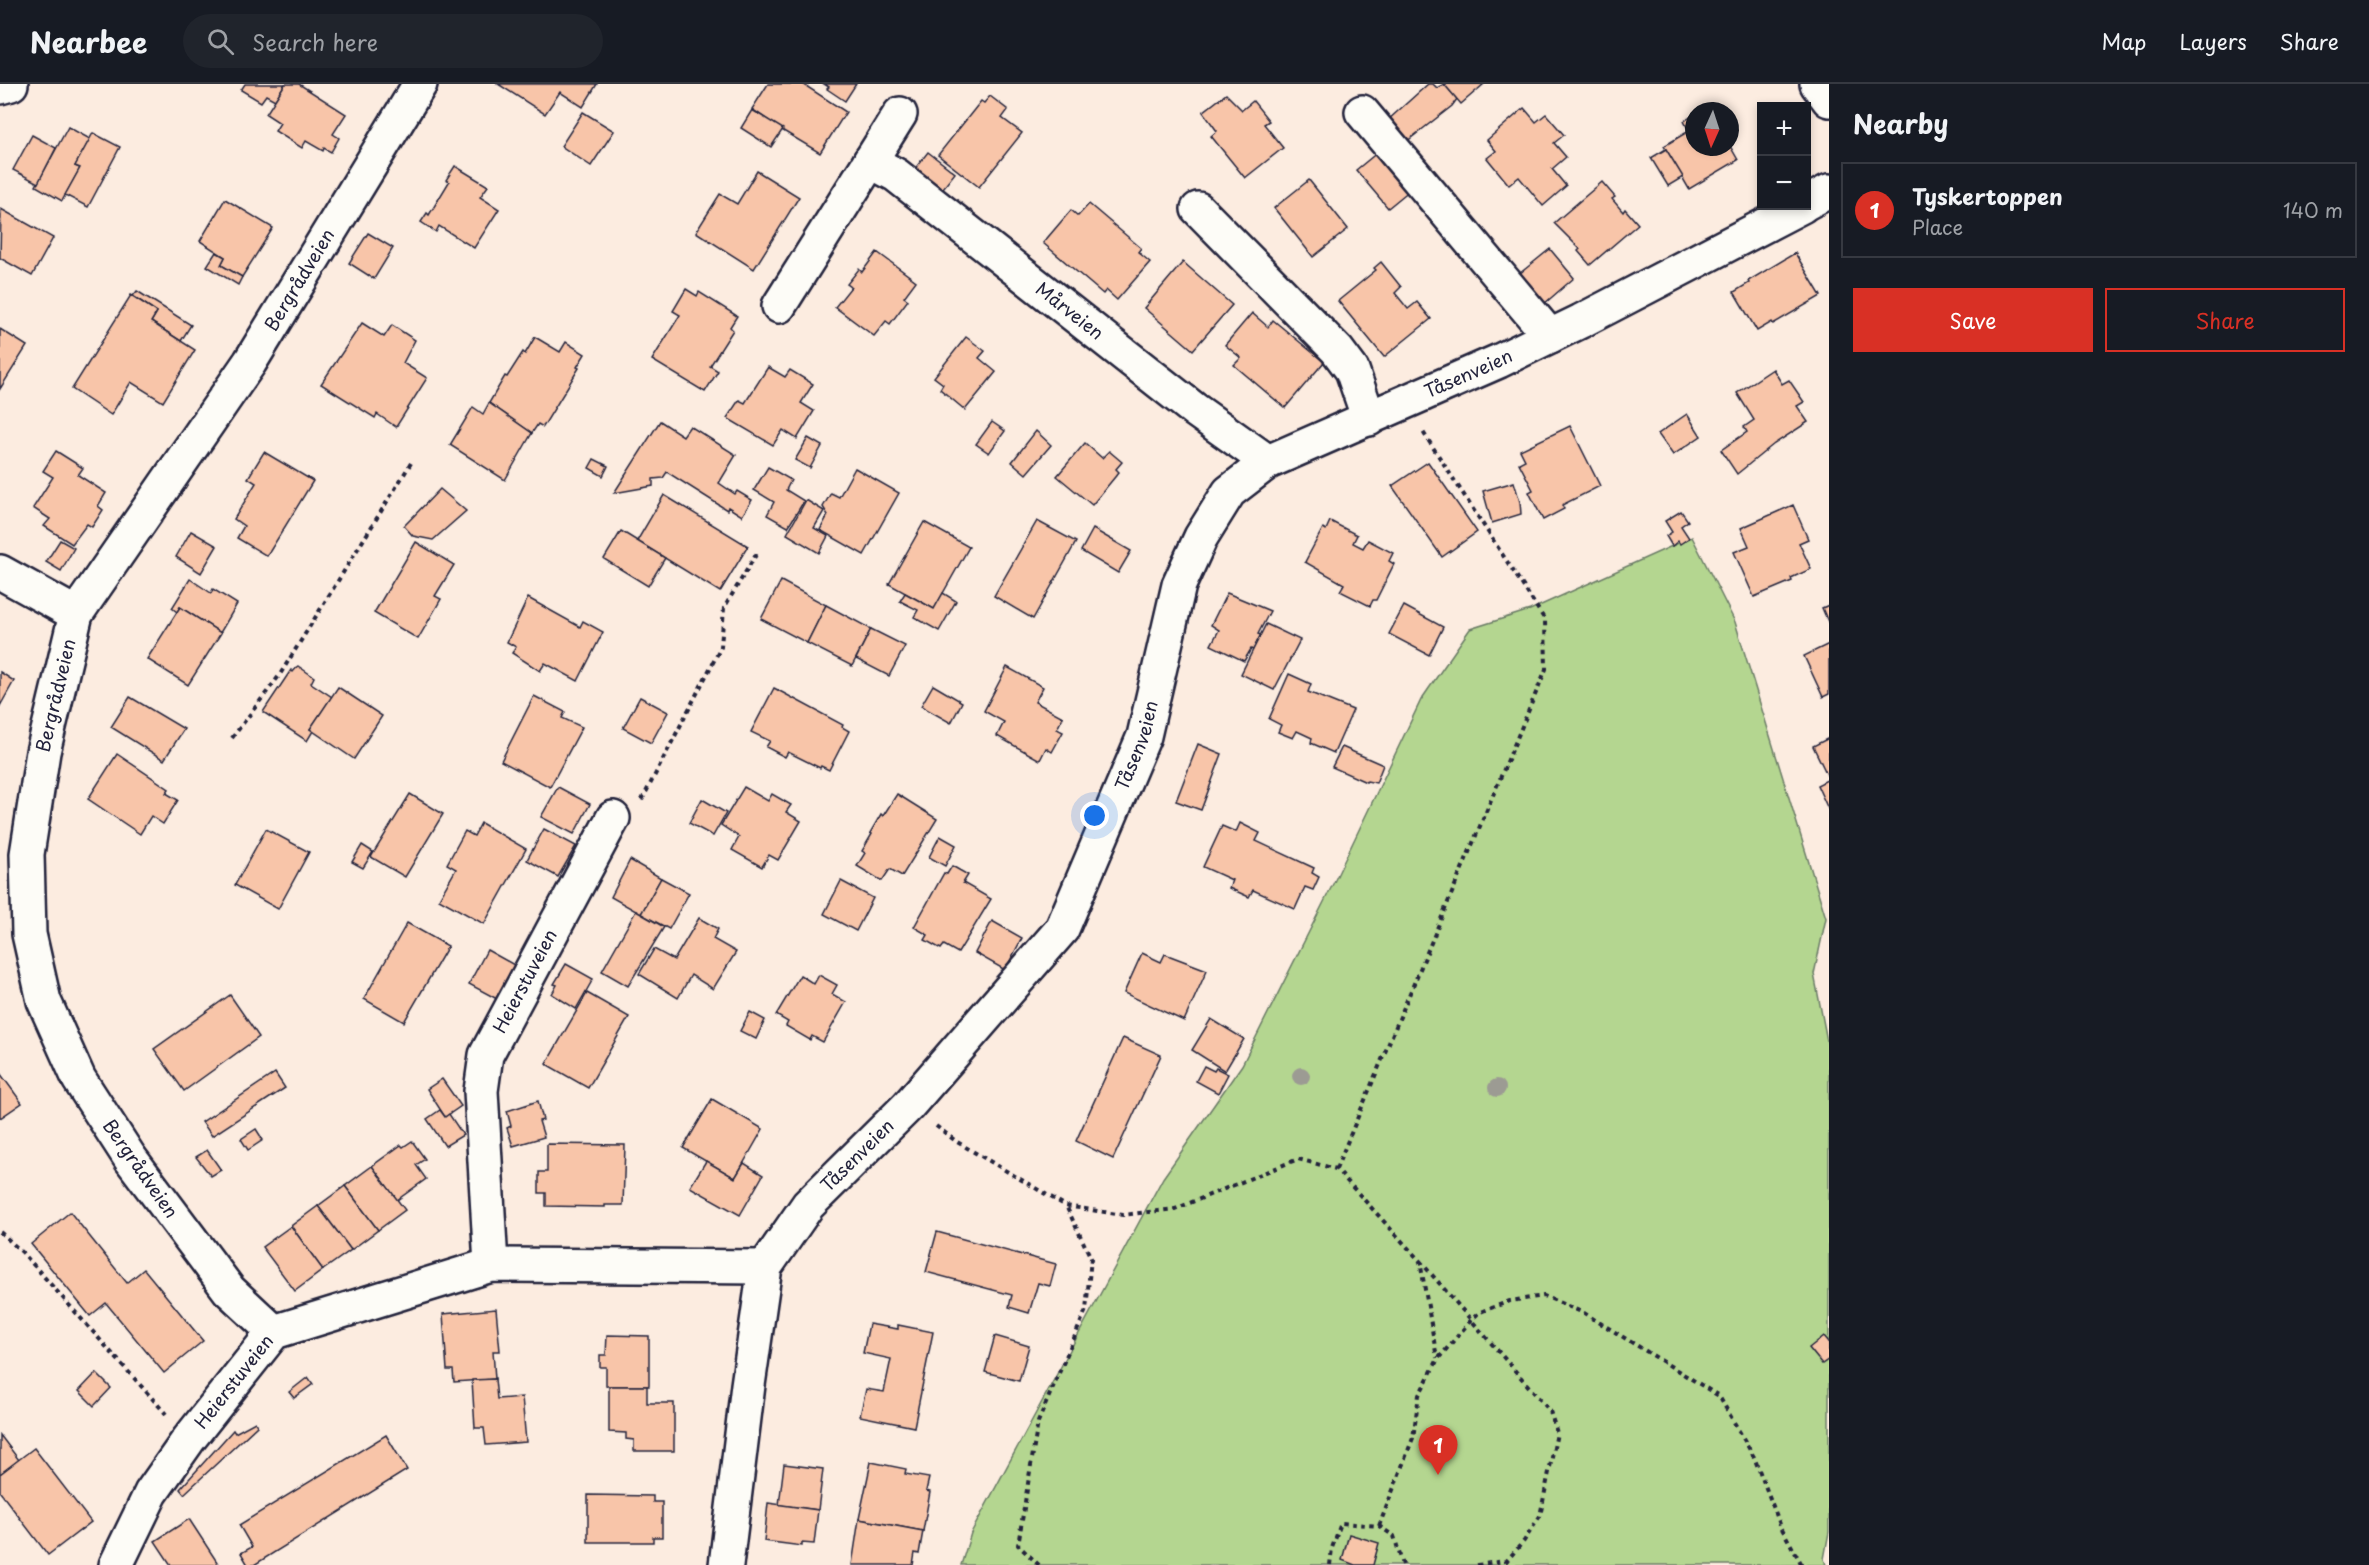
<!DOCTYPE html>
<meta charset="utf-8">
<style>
:root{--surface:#171b24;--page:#20242c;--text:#f1f3f6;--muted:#9ea1a6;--line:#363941;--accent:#d93025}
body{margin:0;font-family:"Playpen Sans",sans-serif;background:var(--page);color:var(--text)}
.controls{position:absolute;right:18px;top:18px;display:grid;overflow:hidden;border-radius:0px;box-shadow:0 3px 9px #0003}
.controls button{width:54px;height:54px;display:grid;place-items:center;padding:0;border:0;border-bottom:2px solid var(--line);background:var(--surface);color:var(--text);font:30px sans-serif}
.compass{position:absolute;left:1685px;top:18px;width:54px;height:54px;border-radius:50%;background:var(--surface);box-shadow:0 3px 9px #0003;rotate:183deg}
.you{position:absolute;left:1095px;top:732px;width:21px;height:21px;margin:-15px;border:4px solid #fff;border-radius:50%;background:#1a73e8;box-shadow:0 0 0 9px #1a73e833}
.badge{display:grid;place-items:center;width:39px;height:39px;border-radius:50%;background:var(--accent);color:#fff;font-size:20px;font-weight:700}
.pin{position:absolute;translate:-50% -50px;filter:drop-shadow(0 2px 3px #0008)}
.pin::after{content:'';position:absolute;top:32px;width:21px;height:18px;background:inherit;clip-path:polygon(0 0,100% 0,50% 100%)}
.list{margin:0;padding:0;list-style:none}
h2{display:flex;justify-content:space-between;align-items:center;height:78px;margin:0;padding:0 24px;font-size:26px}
h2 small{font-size:20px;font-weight:400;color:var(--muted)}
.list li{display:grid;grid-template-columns:39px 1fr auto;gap:18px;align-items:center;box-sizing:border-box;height:96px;margin:0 12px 12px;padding:0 12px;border:2px solid var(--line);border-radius:0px}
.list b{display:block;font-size:22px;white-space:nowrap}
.list p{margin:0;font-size:20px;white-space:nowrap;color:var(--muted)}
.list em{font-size:20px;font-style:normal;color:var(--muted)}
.actions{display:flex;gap:12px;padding:18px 24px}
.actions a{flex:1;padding:14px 0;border:2px solid var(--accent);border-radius:0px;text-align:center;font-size:21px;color:var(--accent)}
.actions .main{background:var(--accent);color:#fff}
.icon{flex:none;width:33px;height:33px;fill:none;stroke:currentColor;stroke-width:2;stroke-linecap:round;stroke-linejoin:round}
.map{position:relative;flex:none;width:1829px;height:1481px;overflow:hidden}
header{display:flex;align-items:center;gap:36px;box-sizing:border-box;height:84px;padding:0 30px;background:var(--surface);border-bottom:2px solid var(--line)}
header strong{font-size:28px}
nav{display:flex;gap:33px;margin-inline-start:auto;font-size:21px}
.search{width:420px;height:54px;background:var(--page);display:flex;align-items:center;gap:15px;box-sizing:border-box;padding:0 21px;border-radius:33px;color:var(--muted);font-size:22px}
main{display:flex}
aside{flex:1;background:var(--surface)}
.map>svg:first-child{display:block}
.green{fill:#b4d690;stroke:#6b7c66;stroke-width:1.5}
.building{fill:#f8c5a9;stroke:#22223b;stroke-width:1.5}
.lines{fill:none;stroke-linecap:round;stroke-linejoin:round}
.minor-casing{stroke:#22223b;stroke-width:38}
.path{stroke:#22223b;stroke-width:4;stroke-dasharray:4.5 4.5;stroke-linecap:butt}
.minor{stroke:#fdfcf7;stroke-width:33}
.tree{fill:#9c9b93}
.labels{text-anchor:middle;stroke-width:6;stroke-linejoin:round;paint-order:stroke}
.street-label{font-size:18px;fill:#22223b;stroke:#fdfcf7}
</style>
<header>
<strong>Nearbee</strong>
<div class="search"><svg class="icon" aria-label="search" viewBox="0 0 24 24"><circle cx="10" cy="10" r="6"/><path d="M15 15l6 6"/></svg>Search here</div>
<nav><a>Map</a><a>Layers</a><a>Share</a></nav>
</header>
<main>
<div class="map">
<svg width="1829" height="1481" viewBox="0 0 1829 1481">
<rect width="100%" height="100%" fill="#fcece0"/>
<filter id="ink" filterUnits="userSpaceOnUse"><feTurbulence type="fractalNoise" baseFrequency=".0167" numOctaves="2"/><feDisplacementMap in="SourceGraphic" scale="12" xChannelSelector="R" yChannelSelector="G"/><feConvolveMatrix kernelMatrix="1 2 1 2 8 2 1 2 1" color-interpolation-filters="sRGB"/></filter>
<g filter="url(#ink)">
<polygon class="green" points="1692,453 1735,538 1826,834 1814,890 1829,967 1829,1448 1824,1475 1826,1481 961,1481 971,1449 1163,1094 1242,981 1335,796 1421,616 1470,545 1530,526"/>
<g class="building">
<polygon points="245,0 285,0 275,16 266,11 261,18 241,6"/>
<polygon points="285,0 299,0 346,30 333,50 339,54 331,68 324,64 323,67 306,57 302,64 275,47 280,39 266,30"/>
<polygon points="498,0 597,0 583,23 560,8 545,30"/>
<polygon points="768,0 803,0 846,28 820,69 775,42 775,41 752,25"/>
<polygon points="824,0 856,0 845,17 827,5 829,3"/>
<polygon points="1428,0 1433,0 1437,4 1444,0 1457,15 1452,22 1406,58 1388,36"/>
<polygon points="1444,0 1484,0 1461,20"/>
<polygon points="1226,10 1242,26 1253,17 1269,37 1264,40 1283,64 1245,94 1211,52 1217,47 1203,28"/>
<polygon points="990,12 1008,26 1002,34 1022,49 979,103 938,71 981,17 984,19"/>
<polygon points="1524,24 1536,38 1546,30 1564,51 1554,59 1566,73 1552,85 1566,102 1543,122 1519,93 1509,101 1487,74 1496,67 1487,56"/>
<polygon points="752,26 783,45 771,63 741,44"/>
<polygon points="583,28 614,47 591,82 561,62"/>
<polygon points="1694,31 1694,63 1730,62 1738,76 1689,105 1664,62 1689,47 1684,37"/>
<polygon points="68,43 90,55 75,82 80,84 62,117 36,102"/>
<polygon points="93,49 120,63 88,123 65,111 80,84 75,82"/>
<polygon points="32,51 56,64 38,99 13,86"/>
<polygon points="1666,65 1683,93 1668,102 1651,74"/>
<polygon points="928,68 955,89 940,108 913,87"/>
<polygon points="1378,68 1410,106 1388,124 1356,86"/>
<polygon points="455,82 488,102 480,113 499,125 474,164 439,142 436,148 421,138 427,129 429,131 449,98 446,96"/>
<polygon points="757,87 799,113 754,185 696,148 720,110 737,120"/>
<polygon points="1309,96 1348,145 1313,173 1274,124"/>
<polygon points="1602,98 1615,113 1612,115 1623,128 1625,125 1638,140 1590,181 1578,167 1580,165 1554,139"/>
<polygon points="225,115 273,144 242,193 221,181 225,173 200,157"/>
<polygon points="1089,120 1141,164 1138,168 1150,178 1117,216 1106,206 1103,210 1043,159 1071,126 1078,132"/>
<polygon points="1,125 53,154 32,192 0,174"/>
<polygon points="368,149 393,164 374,195 349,179"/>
<polygon points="1550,165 1574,194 1544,220 1519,190"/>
<polygon points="216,168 225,173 221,181 242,193 238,201 207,182"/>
<polygon points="877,168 916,197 904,213 908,216 890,240 886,237 874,252 835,223 851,203 847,200 859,185 862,188"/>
<polygon points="1795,169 1821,212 1773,240 1772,238 1757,247 1734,208 1749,199 1748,197"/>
<polygon points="1183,178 1232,221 1193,266 1144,224"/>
<polygon points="1381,178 1401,203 1395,209 1408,225 1417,218 1431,235 1384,273 1338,217 1376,186 1374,184"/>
<polygon points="686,205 697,212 699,208 737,232 730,243 733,246 710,282 718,287 705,308 652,276 680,231 673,227"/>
<polygon points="137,207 191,241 181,257 151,238 157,228 133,212"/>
<polygon points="131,211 157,228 151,238 195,266 163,318 131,298 111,331 72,305"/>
<polygon points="1252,229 1268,243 1273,236 1324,278 1285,324 1234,281 1241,274 1225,261"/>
<polygon points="362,239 384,253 392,241 415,256 403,279 427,294 396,343 377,330 375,334 321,300"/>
<polygon points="0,245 27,262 0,305"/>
<polygon points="535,253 560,268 566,258 585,270 577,283 579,284 543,343 538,340 532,349 489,319 505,292 507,293 523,268 525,270"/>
<polygon points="966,253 985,267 979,274 996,288 965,326 940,305 943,300 934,293"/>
<polygon points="768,283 785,293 790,286 813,300 801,319 814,327 797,355 783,346 773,361 727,334 739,316 745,319"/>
<polygon points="1773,285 1782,300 1789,296 1804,318 1797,322 1808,338 1774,360 1737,390 1721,366 1747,348 1744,343 1754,336 1737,309"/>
<polygon points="489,319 532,349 505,396 450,361 473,323 483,330"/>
<polygon points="1687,330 1701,352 1673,371 1658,350"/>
<polygon points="660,337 683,352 690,342 736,371 719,399 735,410 737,407 752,416 742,432 728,423 727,426 667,388 663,394 653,395 653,402 614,409"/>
<polygon points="992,338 1005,347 989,369 976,360"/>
<polygon points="1570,342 1600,402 1562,421 1564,425 1543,436 1529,408 1533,406 1519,379 1525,376 1520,366"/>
<polygon points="1036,347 1051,361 1026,390 1012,378"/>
<polygon points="808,354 822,362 810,384 795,376"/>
<polygon points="1085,359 1102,374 1109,367 1122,378 1116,385 1119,388 1092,421 1057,392"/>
<polygon points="56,367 83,384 78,391 106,409 98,422 103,426 92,443 87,440 72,460 44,442 50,435 33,424 53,393 43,387"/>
<polygon points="264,368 313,397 267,472 237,454 244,442 234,435 256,399 248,394"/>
<polygon points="594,375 608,382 603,392 589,384"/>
<polygon points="1428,378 1477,448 1442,473 1392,402"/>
<polygon points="768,383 791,396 786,406 804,417 788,443 767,431 774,418 754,406"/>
<polygon points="855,384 899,409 864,471 820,446 828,431 823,423 831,409 839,413"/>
<polygon points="1514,398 1520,418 1521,430 1492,439 1483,407"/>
<polygon points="440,405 466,427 433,456 413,452 404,442"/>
<polygon points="664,411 748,462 720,508 637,457"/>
<polygon points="806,416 824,427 814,444 828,452 819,469 787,450"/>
<polygon points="1793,421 1808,455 1799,459 1811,485 1791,494 1792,497 1754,513 1734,468 1749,462 1741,444"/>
<polygon points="1681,427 1688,437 1681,442 1689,454 1680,460 1678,457 1672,462 1666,452 1672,448 1665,437"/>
<polygon points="1037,437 1076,458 1033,535 994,512"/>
<polygon points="1330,437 1357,451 1353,459 1363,464 1368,456 1393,469 1389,477 1394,480 1376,516 1373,516 1370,522 1340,507 1344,500 1305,478 1323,444 1326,446"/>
<polygon points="924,438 969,463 934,525 889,500"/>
<polygon points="1093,445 1131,467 1118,489 1081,467"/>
<polygon points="191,447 217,462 201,489 176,473"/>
<polygon points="621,447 665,474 648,502 604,475"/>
<polygon points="60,456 74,464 61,487 46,478"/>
<polygon points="416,458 454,481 435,512 441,515 418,555 374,529"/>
<polygon points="190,495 211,509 213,505 237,520 220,549 180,523 177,528 172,524"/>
<polygon points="781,497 826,521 807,559 761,535"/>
<polygon points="905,509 934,525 943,509 956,517 939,547 914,533 918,526 900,517"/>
<polygon points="1227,509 1270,527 1258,550 1261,551 1253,566 1251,565 1244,577 1211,561 1219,546 1211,541"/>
<polygon points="528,514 580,543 583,537 603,548 578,597 545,579 540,587 512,569 516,563 507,558"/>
<polygon points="826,521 871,545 852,582 807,559"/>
<polygon points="1829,521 1829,540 1822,524"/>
<polygon points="1404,522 1443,543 1429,571 1389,550"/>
<polygon points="180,523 221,549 188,601 147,575"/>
<polygon points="1266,540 1300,556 1274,606 1241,590"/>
<polygon points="871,545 905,562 889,592 856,575"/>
<polygon points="1829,560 1829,610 1823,613 1804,572"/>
<polygon points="298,582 314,593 311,599 332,613 310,645 313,647 307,657 263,628 291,586 293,588"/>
<polygon points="1007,583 1043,603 1035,618 1063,633 1057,645 1063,648 1052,668 1046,664 1040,676 997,652 1004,638 984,627"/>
<polygon points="0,588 14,597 0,622"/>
<polygon points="1289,590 1311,600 1308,608 1353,626 1334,669 1311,659 1312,654 1297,647 1293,654 1278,648 1281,641 1269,635"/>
<polygon points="933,601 962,618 951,639 921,622"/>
<polygon points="338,603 382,632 354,675 310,645"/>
<polygon points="774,604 843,641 842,643 849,647 829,686 821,682 820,684 788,668 785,673 766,663 770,657 751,648"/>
<polygon points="534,612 565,628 562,634 582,643 550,703 501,677"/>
<polygon points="130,613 184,645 164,676 111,643"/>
<polygon points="640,613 668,628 651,659 623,644"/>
<polygon points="1829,654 1829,695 1813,662"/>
<polygon points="1198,660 1222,670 1201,726 1176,717"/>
<polygon points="1342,663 1383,681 1376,699 1367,697 1366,698 1332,683"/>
<polygon points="117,670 169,705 166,709 178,716 163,740 151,732 140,750 88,715"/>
<polygon points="1829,695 1829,727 1817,701"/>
<polygon points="558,703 590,720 574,750 541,733"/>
<polygon points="744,703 768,717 772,710 791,721 786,728 801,737 778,776 769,771 762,783 732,766 739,753 721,741"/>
<polygon points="410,710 443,730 405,793 371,773"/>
<polygon points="897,710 937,735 902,792 890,785 882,797 857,782 865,769 862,767 872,750 870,749 881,730 883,732"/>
<polygon points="702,715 726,729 713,752 689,739"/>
<polygon points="481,739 526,765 484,840 439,815 456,785 447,780 465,747 474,752"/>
<polygon points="1240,739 1260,749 1256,757 1314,784 1312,789 1319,793 1313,806 1305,803 1295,825 1253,806 1249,813 1229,804 1232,796 1203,783 1222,742 1236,748"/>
<polygon points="266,745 309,768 278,825 235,801"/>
<polygon points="544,745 576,762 558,793 527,776"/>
<polygon points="940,752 956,761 945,782 929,773"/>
<polygon points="362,761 373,768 363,784 352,778"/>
<polygon points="630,776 661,794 641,830 611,813"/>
<polygon points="952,782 968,791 963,799 991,815 958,869 944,861 941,865 925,856 928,851 914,843 944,789 947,790"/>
<polygon points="661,794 689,809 669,845 641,830"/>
<polygon points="841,797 873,814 856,847 824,830"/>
<polygon points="636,827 664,843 628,902 602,887"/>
<polygon points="699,834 718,845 713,855 736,868 713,905 691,891 678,914 639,890 654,865 674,876"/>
<polygon points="992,837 1022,854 1005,886 975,869"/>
<polygon points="407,839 448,862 404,938 364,915"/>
<polygon points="487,866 516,882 497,915 469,900"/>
<polygon points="1142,869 1161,878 1165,870 1207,886 1184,937 1124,909"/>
<polygon points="566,880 593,895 576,925 552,910 557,901 554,900"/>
<polygon points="800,891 814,900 819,891 837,901 832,910 846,918 823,958 812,952 810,956 786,942 788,938 776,931"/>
<polygon points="587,909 629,933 588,1004 546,980"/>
<polygon points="230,911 259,953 184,1007 154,965"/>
<polygon points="750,928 765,936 756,955 740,947"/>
<polygon points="1211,935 1244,955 1225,987 1192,966"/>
<polygon points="1123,954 1161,971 1113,1075 1076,1057"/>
<polygon points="1204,982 1214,987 1216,984 1228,990 1218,1009 1196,997"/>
<polygon points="0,989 22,1019 0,1034"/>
<polygon points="275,989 285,1004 212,1052 202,1038"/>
<polygon points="442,995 461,1022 445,1033 427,1005"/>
<polygon points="712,1015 763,1045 735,1094 683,1064"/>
<polygon points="538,1017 543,1036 539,1037 544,1053 513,1062 507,1044 511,1042 507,1027"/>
<polygon points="440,1026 445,1033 449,1030 463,1051 445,1062 427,1035"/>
<polygon points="256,1045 263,1056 248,1066 241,1055"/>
<polygon points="412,1057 425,1075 416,1081 426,1095 397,1116 372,1082 401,1061 403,1063"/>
<polygon points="547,1060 625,1061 623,1121 605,1121 605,1123 546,1122 546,1109 539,1109 539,1088 547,1088"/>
<polygon points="207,1066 221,1086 211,1092 196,1073"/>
<polygon points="706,1077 735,1094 744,1079 763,1091 740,1131 690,1103"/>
<polygon points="372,1082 405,1126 378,1146 345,1102"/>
<polygon points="345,1102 378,1146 351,1166 318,1122"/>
<polygon points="318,1122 351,1166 323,1186 291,1142"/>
<polygon points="70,1128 127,1199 144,1185 203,1257 164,1289 106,1219 90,1232 31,1160"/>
<polygon points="291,1142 323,1186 295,1207 262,1163"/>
<polygon points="937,1148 1056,1180 1050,1202 1038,1199 1029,1229 1009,1223 1012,1211 926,1188"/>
<polygon points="496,1225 500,1267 493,1267 495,1295 454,1298 453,1286 447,1286 443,1230"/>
<polygon points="869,1240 898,1245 898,1241 933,1248 914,1343 860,1332 866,1305 884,1308 891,1275 863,1269"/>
<polygon points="607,1251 649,1252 649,1302 606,1302 606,1283 600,1283 600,1271 606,1271"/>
<polygon points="995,1252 1029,1262 1019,1297 985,1288"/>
<polygon points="1824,1252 1829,1258 1829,1275 1822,1280 1809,1264"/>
<polygon points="96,1289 111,1304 94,1322 79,1307"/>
<polygon points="308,1293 313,1300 294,1314 289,1308"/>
<polygon points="495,1295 497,1315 522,1313 526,1358 486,1361 484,1344 475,1344 472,1296"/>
<polygon points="609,1302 647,1302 647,1319 674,1319 674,1367 634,1367 634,1356 626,1355 626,1349 609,1348"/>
<polygon points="255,1338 257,1342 184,1410 180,1405 233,1346 235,1349"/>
<polygon points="0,1351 19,1376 0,1390"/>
<polygon points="386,1351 407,1386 254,1481 248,1481 241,1469 252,1463 239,1441"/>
<polygon points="34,1364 91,1438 48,1471 0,1408 0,1390"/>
<polygon points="871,1378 906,1385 905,1390 929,1394 926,1407 930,1408 923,1447 859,1435"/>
<polygon points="784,1380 823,1385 818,1426 779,1421"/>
<polygon points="588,1411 653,1412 653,1418 662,1418 662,1453 653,1453 653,1458 588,1458"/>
<polygon points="768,1419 818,1426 814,1460 802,1459 802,1462 764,1457"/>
<polygon points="189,1435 219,1481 171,1481 155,1457"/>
<polygon points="859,1435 923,1447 919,1470 915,1469 913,1481 852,1481"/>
<polygon points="1349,1450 1379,1459 1373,1481 1355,1481 1342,1476"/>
</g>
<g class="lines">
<defs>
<g id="minor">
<polyline points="1817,0 1829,16"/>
<polyline points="0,3 11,0"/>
<polyline points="1362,28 1550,252"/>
<path id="s1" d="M870 77 896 91 1195 326 1268 378"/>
<polyline points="1806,119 1829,107"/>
<polyline points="1198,125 1337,266 1352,286 1369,335"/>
<polyline points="779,222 900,30"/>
<polyline points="0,488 76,530"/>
<path id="s2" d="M491 1181 481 1007 486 971 613 734"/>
<path id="s3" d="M274 1248 229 1206 130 1074 79 995 44 917 29 850 27 770 43 668 76 530 250 278 420 0"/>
<path id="s4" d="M116 1481 151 1409 189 1355 274 1248 491 1181 765 1183"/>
<path id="s5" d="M726 1481 748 1301 765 1183 808 1121 908 1022 1062 845 1144 652 1179 501 1201 453 1229 408 1268 378 1499 277 1581 237 1802 122"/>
</g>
</defs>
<use href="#minor" class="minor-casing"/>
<g class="path">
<polyline points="232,654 279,592 411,379"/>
<polyline points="642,716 721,563 724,524 757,469"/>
<polyline points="936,1042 957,1058 1066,1122 1123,1131 1175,1125 1298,1075 1336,1085 1420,1177 1437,1274"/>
<polyline points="1336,1085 1546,585 1545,536 1423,348"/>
<polyline points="0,1148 22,1168 166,1330"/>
<polyline points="1420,1177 1550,1327 1557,1349 1540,1432 1524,1457 1503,1481"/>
<polyline points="1379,1442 1413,1354 1419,1311 1438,1275 1472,1235 1480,1228 1510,1217 1544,1212 1584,1229 1719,1312 1754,1373 1781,1443 1802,1481"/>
<polyline points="1039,1481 1018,1461 1038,1338 1086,1226 1091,1174 1066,1122"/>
<polyline points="1330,1481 1332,1464 1341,1439 1379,1442 1394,1452 1403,1481"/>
<polyline points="1477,1481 1505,1477"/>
</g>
<use href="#minor" class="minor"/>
</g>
<g class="tree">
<circle cx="1301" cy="992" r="9"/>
<circle cx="1497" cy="1004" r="9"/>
</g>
</g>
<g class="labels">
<g class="street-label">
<text dy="6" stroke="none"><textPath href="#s3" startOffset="1202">Bergrådveien</textPath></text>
<text dy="6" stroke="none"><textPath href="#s1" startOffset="250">Mårveien</textPath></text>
<text dy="6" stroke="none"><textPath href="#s5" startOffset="1490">Tåsenveien</textPath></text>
<text dy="6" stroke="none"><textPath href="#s3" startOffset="716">Bergrådveien</textPath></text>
<text dy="6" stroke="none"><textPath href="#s5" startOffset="950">Tåsenveien</textPath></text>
<text dy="6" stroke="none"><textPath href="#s2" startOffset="294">Heierstuveien</textPath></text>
<text dy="6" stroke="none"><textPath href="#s5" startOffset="446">Tåsenveien</textPath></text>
<text transform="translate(140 1085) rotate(55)" y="6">Bergrådveien</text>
<text dy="6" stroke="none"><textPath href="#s4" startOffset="219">Heierstuveien</textPath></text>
</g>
</g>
</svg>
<div class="controls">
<button>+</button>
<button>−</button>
</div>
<svg class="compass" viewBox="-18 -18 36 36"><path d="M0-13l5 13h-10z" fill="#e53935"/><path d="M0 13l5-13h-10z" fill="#9ea1a6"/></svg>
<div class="you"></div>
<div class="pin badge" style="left:1438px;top:1391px">1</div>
</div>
<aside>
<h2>Nearby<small></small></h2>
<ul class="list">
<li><span class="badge">1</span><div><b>Tyskertoppen</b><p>Place</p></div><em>140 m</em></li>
</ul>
<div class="actions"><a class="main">Save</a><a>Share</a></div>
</aside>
</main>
